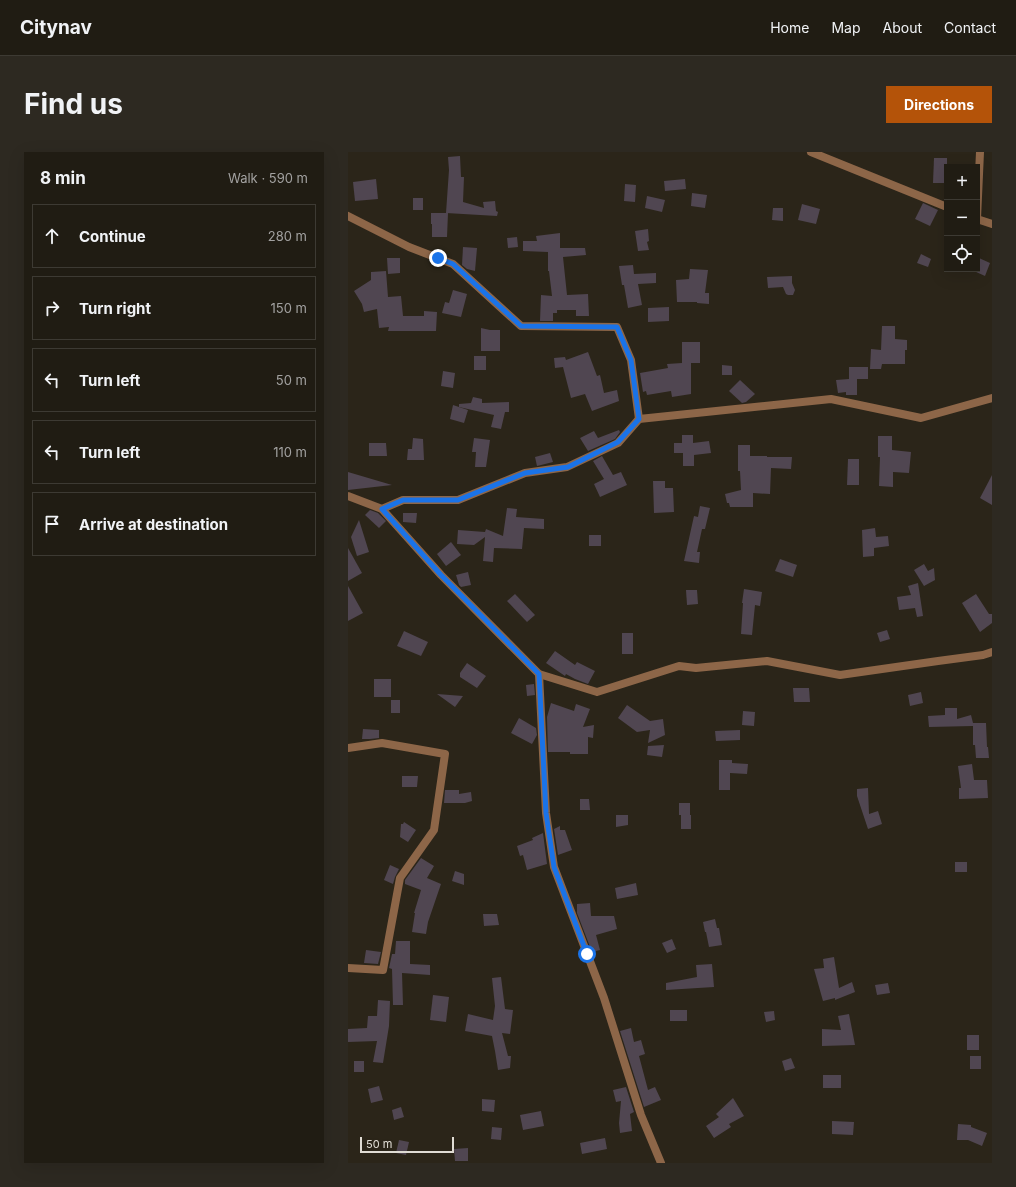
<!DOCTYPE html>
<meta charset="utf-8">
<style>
:root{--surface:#201c13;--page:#2d2921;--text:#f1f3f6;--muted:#a2a1a0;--line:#3d3a33;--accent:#b45309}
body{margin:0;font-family:Inter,sans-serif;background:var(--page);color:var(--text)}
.controls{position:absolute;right:12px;top:12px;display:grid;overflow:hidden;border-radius:0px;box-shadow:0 4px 16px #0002}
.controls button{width:36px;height:36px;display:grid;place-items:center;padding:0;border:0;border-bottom:1px solid var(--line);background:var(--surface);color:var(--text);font:20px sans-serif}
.scale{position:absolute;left:12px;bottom:10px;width:94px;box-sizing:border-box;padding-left:4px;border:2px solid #e0dcd4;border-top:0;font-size:11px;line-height:14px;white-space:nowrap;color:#e0dcd4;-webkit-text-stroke:3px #2b2519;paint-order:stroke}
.stop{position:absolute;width:12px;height:12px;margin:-9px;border:3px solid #1a73e8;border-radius:50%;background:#fff}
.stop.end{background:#1a73e8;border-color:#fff;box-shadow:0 1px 4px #0008}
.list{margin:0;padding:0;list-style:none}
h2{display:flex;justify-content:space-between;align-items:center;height:52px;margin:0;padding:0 16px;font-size:17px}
h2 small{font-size:13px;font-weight:400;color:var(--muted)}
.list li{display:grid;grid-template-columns:26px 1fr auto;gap:12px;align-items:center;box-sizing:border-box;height:64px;margin:0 8px 8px;padding:0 8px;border:1px solid var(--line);border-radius:0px}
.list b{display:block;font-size:15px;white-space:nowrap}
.list em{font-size:13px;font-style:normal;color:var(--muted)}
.icon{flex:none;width:22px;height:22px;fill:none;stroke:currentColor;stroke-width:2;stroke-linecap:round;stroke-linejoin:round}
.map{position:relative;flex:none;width:644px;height:1011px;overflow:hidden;border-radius:0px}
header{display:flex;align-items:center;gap:24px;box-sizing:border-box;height:56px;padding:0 20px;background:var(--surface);border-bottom:1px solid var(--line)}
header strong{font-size:19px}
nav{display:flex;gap:22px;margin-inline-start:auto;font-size:14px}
.intro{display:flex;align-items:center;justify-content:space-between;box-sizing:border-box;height:96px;padding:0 24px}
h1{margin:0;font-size:28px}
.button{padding:10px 18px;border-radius:0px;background:var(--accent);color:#fff;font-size:14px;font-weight:700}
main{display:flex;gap:24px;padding:0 24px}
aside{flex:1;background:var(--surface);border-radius:0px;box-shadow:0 4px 16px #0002}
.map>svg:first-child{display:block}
.building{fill:#504651}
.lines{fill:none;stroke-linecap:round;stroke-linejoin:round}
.street{stroke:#8d6648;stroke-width:8}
.route{stroke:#1a73e8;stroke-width:5}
</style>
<header>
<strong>Citynav</strong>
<nav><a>Home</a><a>Map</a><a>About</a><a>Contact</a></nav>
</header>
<div class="intro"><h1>Find us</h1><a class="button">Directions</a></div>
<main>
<aside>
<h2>8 min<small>Walk · 590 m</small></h2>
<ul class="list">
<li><svg class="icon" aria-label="ahead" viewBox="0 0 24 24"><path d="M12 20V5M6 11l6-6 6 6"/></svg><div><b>Continue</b></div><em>280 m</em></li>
<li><svg class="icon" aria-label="right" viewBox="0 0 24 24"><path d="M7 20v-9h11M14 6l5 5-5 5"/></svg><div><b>Turn right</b></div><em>150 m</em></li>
<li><svg class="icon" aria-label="left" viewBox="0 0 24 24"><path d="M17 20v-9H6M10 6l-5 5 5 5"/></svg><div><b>Turn left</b></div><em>50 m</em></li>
<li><svg class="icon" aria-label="left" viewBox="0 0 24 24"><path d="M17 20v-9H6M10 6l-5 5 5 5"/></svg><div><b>Turn left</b></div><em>110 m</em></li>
<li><svg class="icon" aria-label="arrive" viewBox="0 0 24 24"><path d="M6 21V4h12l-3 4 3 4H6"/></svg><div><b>Arrive at destination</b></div></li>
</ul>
</aside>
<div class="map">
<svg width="644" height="1011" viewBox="0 0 644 1011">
<rect width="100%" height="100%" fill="#2b2519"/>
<g class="building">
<polygon points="112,4 113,25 116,25 115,50 136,56 135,50 147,49 148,59 150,60 149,64 98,61 101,18 100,5"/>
<polygon points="586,6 599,6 599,31 585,31"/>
<polygon points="28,27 30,47 7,49 5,30"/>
<polygon points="337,27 338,37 317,39 316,29"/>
<polygon points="277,32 288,33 287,50 276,49"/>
<polygon points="344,41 359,43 357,56 343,54"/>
<polygon points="299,44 317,48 314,60 297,56"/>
<rect x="65" y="46" width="10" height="12"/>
<polygon points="575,51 590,58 582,74 567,67"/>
<polygon points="454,52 472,57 468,72 450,68"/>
<polygon points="425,56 435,56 435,69 424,68"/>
<polygon points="83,61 100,61 99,85 84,85 84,72 83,72"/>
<polygon points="300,77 301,89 299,90 301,98 290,99 287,79"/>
<polygon points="212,81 212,96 237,96 238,103 215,105 219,143 240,142 241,164 228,164 228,158 209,158 209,161 205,161 205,169 192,169 193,143 204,144 201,119 200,119 200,100 175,99 175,89 189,89 188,84"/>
<polygon points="169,85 170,95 160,96 159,86"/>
<polygon points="115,95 129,96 127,119 119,117 114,113"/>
<polygon points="573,102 583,107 580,115 569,111"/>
<polygon points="39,106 52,106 52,121 40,122"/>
<polygon points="631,106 642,111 637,124 626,119 627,117 629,117 629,112"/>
<polygon points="285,113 286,122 308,121 308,131 290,132 294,153 280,156 276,133 274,133 271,114"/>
<polygon points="342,117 360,118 357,141 361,141 361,152 349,151 349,150 329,150 328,128 341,127"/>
<polygon points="38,119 40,145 53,144 55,164 76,164 76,159 89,160 88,179 40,179 41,175 31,176 29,157 16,160 14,152 6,139 23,128 23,120"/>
<polygon points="444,124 444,131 447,138 445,143 440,143 438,142 435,135 420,136 419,125"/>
<polygon points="105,138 119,142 113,165 94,161 97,150 101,151"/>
<polygon points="321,155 321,169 300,170 300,156"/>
<polygon points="534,174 547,174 547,187 559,188 559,198 557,198 557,212 534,212 533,217 522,217 523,197 533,198"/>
<polygon points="133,176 142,178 152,178 152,199 133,199"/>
<polygon points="334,190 352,190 352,211 343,211 343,242 324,245 323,239 299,243 298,239 295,240 292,221 320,216 319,212 334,211"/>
<polygon points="240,200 249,224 252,223 256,241 269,238 271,249 244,259 237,242 223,246 215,215 207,216 206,206 217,205 218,208"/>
<rect x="126" y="204" width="12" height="14"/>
<polygon points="374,213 384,214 384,223 374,223"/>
<polygon points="501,215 520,215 520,227 509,227 509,243 498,243 498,240 490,241 488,228 501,227"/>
<polygon points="95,219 107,221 105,236 93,234"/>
<polygon points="392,228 407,242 398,250 394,251 381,239"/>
<polygon points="125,245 134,247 134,251 161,250 161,260 157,260 153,277 143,275 146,263 111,255 111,252 123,251"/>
<polygon points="105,253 120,258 116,271 102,267"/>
<polygon points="271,278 272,280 267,287 240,299 232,286 246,279 250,286"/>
<polygon points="334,283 345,283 345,291 361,289 363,301 346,303 346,314 335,314 335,301 326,301 326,291 334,291"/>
<polygon points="530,284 544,284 544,298 563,300 561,321 545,320 545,335 531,334 532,305 530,305"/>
<polygon points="65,286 75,287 76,308 59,308 60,297 64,297"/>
<polygon points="126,286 142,288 138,315 127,315 128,300 124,300"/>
<polygon points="21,291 38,291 39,304 21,304"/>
<polygon points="390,293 402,293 402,304 419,304 419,305 444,305 443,317 423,316 422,342 405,341 405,355 382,355 381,351 379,351 377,342 393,338 392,319 390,319"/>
<polygon points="202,301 205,310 189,314 187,305"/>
<polygon points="254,304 265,323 273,320 279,333 252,345 246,332 256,327 245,309"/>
<polygon points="500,307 511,307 511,333 499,333"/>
<polygon points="0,320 44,333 0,338"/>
<polygon points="644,323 644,353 632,346"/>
<polygon points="305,329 317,329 317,336 325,336 326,360 306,361"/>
<polygon points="352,354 362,356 357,377 354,377 349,400 352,400 351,411 336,409 346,364 350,365"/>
<polygon points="159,356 169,357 168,365 196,367 196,377 176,376 174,397 146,396 145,410 135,409 137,385 126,393 109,392 110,378 137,380 138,377 155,384"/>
<polygon points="22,358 30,361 38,369 31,376 17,363"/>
<polygon points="55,361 69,361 68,371 55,370"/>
<polygon points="11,368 21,400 9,404 3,385"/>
<polygon points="527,376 528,385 540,384 541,394 526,396 526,404 515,405 514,378"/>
<rect x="241" y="383" width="12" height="11"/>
<polygon points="103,390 113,403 98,414 89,402"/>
<polygon points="0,396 14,421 0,429"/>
<polygon points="432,407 449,413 445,425 427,419"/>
<polygon points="576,412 580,419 586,416 587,428 576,434 566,418"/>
<polygon points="120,420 123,433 113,435 111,433 108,423"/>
<polygon points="570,431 575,464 569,465 567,456 551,458 549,445 563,443 560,434"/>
<polygon points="0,434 15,461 0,469"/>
<polygon points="396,437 414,440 412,454 407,453 404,483 393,482 395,451 394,451"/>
<polygon points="338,438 349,438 350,452 339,453"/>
<polygon points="167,442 187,463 179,470 159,449"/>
<polygon points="628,442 641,462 644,462 644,471 632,480 614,451"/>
<polygon points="539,478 542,487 532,490 529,481"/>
<polygon points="56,479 80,490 73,504 49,494"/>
<rect x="274" y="481" width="11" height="21"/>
<polygon points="207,499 227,513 229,510 247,519 240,532 227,527 218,522 217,524 198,511"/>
<polygon points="119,511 138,524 129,536 112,525 112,521"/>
<rect x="26" y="527" width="17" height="18"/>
<polygon points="186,532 187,543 179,544 178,533"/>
<polygon points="445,536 461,536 462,550 446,550"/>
<polygon points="573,540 575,551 562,554 560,543"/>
<polygon points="89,542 115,544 107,555"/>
<rect x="43" y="548" width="9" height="13"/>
<polygon points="203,551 226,559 228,552 242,557 235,575 246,573 245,586 240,585 240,602 222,602 222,600 200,600 199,565"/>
<polygon points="279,553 302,569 315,567 317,583 300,591 302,578 289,580 270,566"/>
<polygon points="597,556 609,556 609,567 623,563 625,571 638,571 639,595 640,595 641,606 628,606 627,593 625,593 625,574 581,575 580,564 597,563"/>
<polygon points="395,559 407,560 406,574 394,573"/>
<polygon points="171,566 188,576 189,583 184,592 163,581"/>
<polygon points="15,577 31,578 31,586 22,587 14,587"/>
<polygon points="392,578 392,588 368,589 367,579"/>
<polygon points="316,593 314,605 299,603 300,594"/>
<polygon points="371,608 384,608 384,611 400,612 399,622 382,621 382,638 371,638"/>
<polygon points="624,612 626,628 639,628 640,646 611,647 611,636 613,636 610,614"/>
<polygon points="54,624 70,624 69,635 54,635"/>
<polygon points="520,636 521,662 530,659 534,672 520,677 509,644 509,637"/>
<polygon points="97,638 111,638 111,642 123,640 124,649 117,651 96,651"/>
<polygon points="232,647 241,647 242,658 232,658"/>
<polygon points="331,651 342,651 342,663 333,663 343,663 343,677 333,677 333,663 331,663"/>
<polygon points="268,663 280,663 280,673 268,675"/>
<polygon points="56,670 68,678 60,690 52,685 53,672 55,672"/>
<polygon points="212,674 212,678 217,678 224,698 210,703 206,677"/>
<polygon points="195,681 199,712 179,718 175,703 172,704 169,694 185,688 184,686"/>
<polygon points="73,706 86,714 79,726 93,732 80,770 78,782 64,780 67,761 66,761 73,738 57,732 57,728"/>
<rect x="607" y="710" width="12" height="10"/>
<polygon points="42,713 51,717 47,725 45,732 36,728"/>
<polygon points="107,719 116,722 116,733 104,729"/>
<polygon points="288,731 290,743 269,747 267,736"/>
<polygon points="242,751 243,764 266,764 269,777 248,783 252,798 244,800 229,761 229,752"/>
<polygon points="135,762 149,762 151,773 136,774"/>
<polygon points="367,767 369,776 371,776 374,793 361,795 358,780 357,780 355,770"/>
<polygon points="324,787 328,797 319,801 314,791"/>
<polygon points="48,789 62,789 62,812 82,813 82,823 54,821 55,853 45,853 44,817 41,816 44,802 47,802"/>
<polygon points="18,798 33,800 30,812 16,811"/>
<polygon points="486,805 491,836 504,830 507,840 487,848 487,846 475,849 466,817 476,816 475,807"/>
<polygon points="364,812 366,835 318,838 318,831 349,825 348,813"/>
<polygon points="153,825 157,857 165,858 162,882 154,881 160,904 163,904 162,916 150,918 147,899 144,884 117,879 120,862 145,868 147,854 144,826"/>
<polygon points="540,831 542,841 529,843 527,833"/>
<polygon points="85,843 101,845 98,870 82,868"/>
<polygon points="30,848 42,849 41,874 35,911 25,910 29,889 0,890 0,877 19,876 20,864 29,864"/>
<rect x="322" y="858" width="17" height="11"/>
<polygon points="426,859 427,868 418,870 416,860"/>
<polygon points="501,862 507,893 474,894 474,877 493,878 490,864"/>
<polygon points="283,876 286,890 293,888 297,902 291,904 300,938 307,935 313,948 296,955 272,879"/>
<rect x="619" y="883" width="12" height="15"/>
<rect x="622" y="904" width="11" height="13"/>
<polygon points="443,906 447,916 437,919 434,909"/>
<rect x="6" y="909" width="10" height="11"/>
<rect x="475" y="923" width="18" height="13"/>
<polygon points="31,934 35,948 23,951 20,937"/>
<polygon points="278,935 286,960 282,962 284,979 272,981 271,971 273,949 268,950 265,938"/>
<polygon points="385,946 396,964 381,972 383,975 366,986 358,974 371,965 368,962"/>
<polygon points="134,947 147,948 146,960 134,959"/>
<polygon points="53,955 56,965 46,968 44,958"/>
<polygon points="193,959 196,974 175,978 172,963"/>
<polygon points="484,969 506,970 505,983 484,982"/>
<polygon points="610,972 623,973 623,975 639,981 634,994 620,988 609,988"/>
<polygon points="144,975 154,976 153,988 143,987"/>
<polygon points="257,986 259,997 234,1002 232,991"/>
<polygon points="51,988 61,990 58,1003 48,1001"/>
<polygon points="120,996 120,1009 107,1009 106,997"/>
</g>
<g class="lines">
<g class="street">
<polyline points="463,0 599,55"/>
<polyline points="0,64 61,95 105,112 173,174 269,175 283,208 291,267"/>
<polyline points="629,67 632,0"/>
<polyline points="629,67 644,72"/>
<polyline points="0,344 34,357 55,348 110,348 177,321 219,315 270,291 291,267 483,247 573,266 644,246"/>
<polyline points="34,357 93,423 191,522 198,661 206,715 256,846 293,963 313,1011"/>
<polyline points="191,522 249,540 331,514 348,516 419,509 492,523 590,509 635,503 644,500"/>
<polyline points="0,596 34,591 97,602 86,678 52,726 35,818 0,816"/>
</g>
</g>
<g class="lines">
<polyline class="route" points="90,106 105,112 173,174 269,175 283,208 291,267 270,290 220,315 177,321 110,348 55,348 34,357 93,423 191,522 198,661 206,715 239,802"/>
</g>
</svg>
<div class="controls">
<button>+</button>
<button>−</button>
<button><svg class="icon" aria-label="locate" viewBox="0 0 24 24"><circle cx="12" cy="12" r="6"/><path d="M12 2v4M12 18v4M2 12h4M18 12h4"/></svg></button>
</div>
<div class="scale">50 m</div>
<div class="stop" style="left:239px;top:802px"></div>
<div class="stop end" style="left:90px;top:106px"></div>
</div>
</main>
